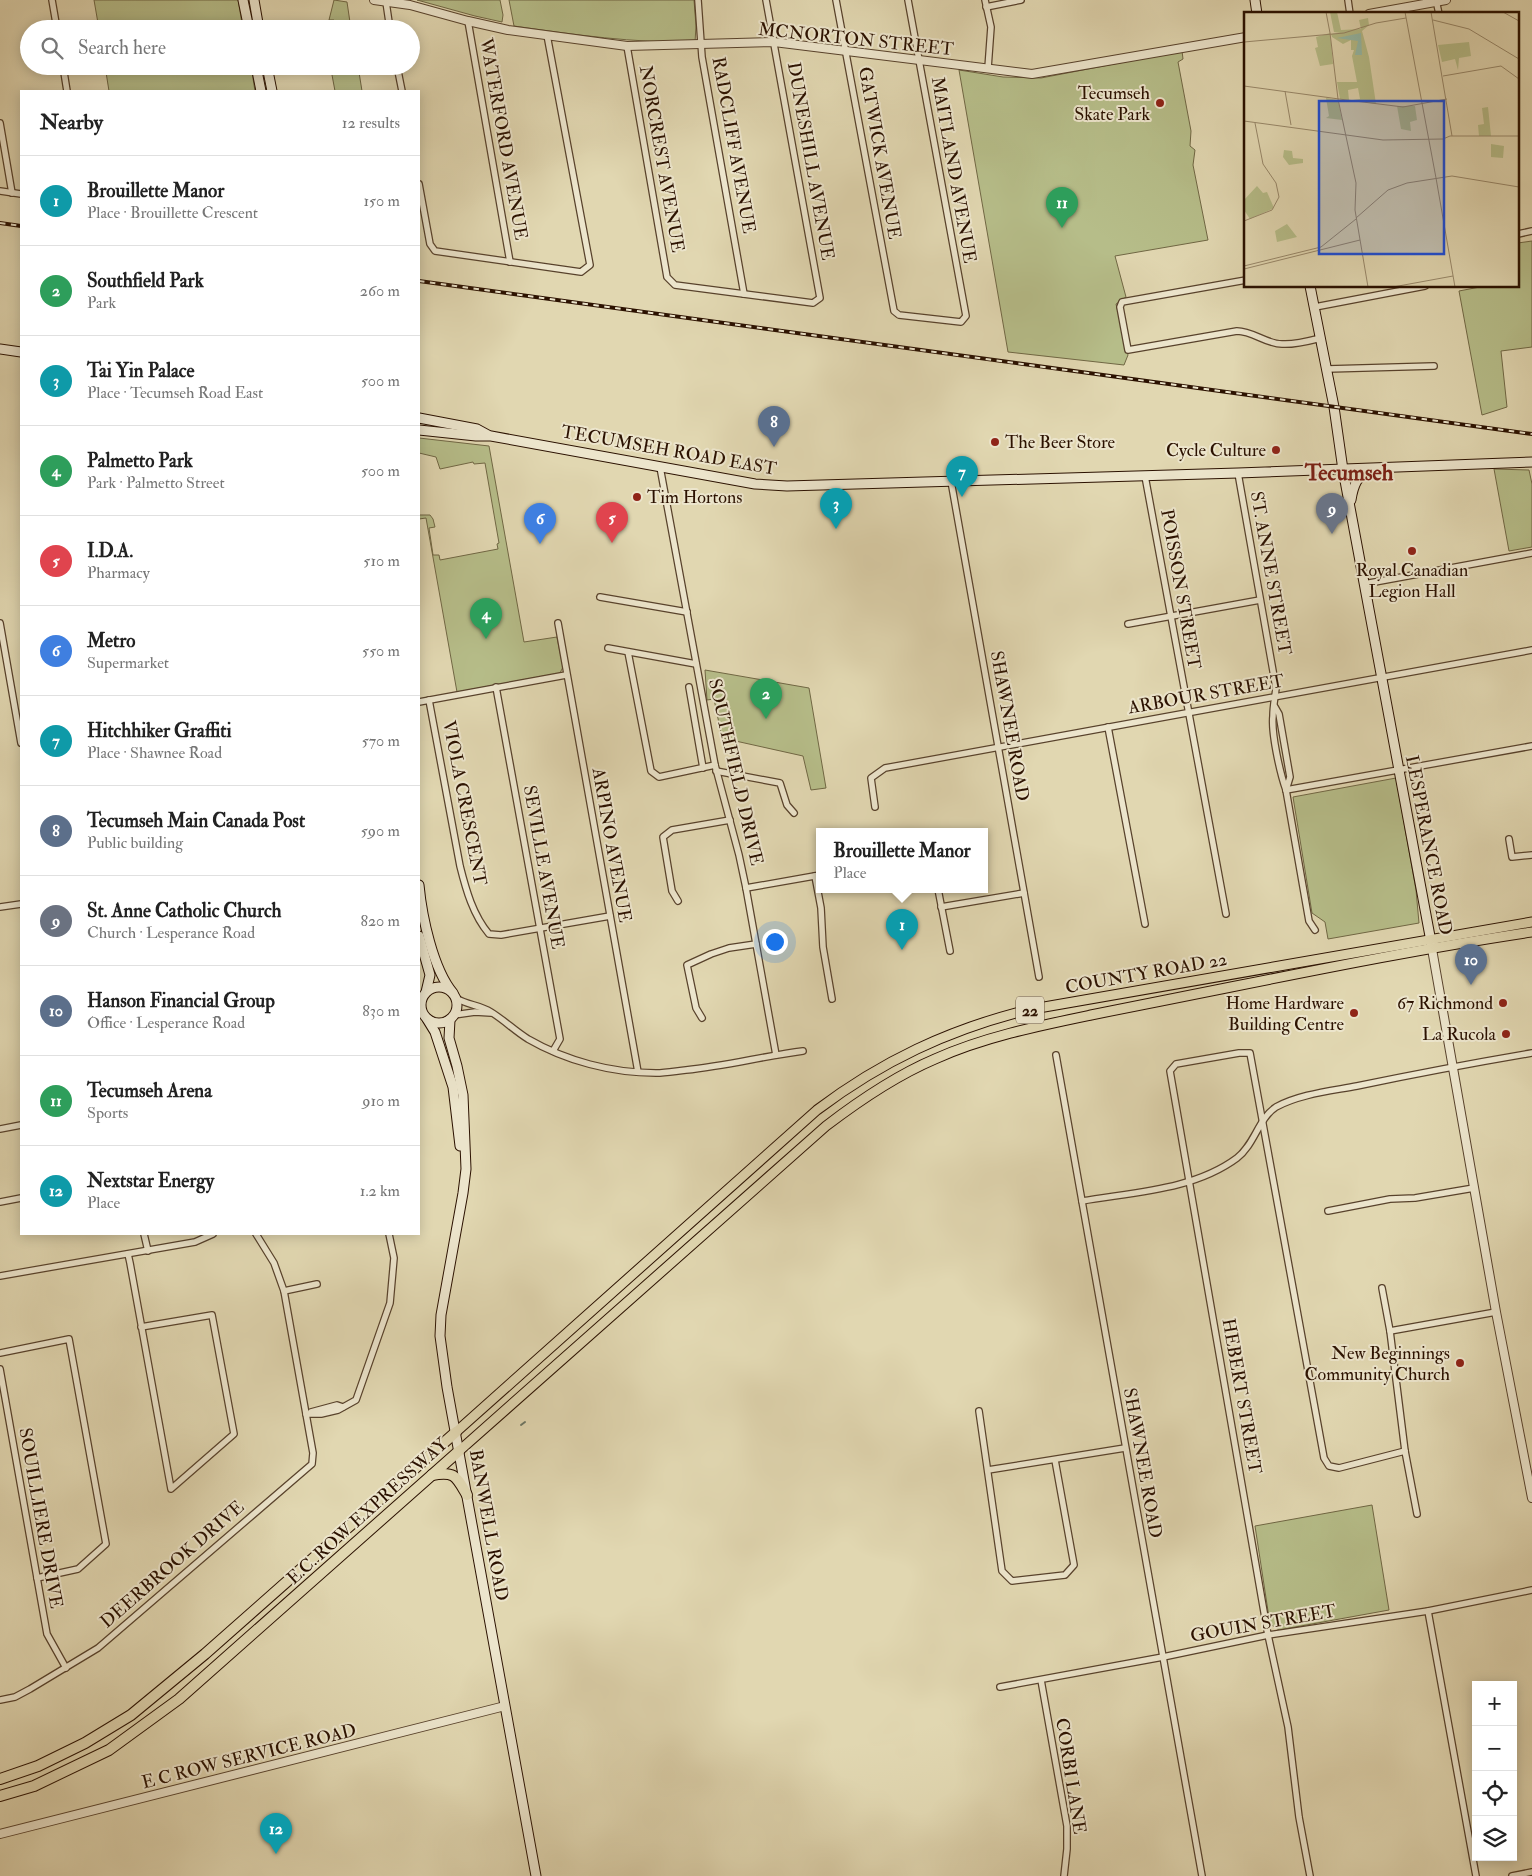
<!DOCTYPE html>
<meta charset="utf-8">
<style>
:root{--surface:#fff;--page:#f2f2f2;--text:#222;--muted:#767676;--line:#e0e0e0;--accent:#8f2418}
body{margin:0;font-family:"IM FELL Double Pica",serif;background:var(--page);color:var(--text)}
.controls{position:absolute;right:15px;bottom:15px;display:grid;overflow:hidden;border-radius:0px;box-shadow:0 2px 12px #0003}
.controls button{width:45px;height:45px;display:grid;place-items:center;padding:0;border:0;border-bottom:1px solid var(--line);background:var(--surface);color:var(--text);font:25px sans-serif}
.you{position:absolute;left:774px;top:941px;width:18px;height:18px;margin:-12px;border:4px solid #fff;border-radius:50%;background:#1a73e8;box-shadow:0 0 0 8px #1a73e833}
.badge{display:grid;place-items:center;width:32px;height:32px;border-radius:50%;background:var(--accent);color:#fff;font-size:16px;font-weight:700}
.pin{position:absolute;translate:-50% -41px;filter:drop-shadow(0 1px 2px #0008)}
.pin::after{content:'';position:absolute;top:26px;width:18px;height:15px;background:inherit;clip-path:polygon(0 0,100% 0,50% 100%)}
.popup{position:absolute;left:816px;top:828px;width:172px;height:65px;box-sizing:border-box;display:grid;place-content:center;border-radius:0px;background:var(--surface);filter:drop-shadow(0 1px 4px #0005);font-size:16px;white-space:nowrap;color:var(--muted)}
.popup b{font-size:19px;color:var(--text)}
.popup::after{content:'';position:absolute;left:50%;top:100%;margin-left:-10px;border:10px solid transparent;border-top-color:var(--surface)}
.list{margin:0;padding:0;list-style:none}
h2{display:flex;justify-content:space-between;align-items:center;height:65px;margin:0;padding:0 20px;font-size:21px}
h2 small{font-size:16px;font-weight:400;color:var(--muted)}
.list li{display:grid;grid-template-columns:32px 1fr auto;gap:15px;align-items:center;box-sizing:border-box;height:90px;padding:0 20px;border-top:1px solid var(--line)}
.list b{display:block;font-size:19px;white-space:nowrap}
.list p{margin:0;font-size:16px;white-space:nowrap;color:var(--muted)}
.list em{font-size:16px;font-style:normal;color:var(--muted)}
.icon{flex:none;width:28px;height:28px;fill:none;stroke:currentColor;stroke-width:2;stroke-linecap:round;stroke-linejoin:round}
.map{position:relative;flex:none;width:1532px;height:1876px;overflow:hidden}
.search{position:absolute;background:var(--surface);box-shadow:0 2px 12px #0003;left:20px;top:20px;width:400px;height:55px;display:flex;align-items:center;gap:12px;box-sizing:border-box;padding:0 18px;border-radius:28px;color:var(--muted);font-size:19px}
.panel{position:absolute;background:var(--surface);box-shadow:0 2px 12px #0003;left:20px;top:90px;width:400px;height:1145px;border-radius:0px}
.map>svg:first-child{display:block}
.green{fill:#b6bd89;stroke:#706744}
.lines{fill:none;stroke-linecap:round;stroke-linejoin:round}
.stream{stroke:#6b7665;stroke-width:2}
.minor-casing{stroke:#58422c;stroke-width:8}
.tertiary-casing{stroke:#58422c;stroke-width:10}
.secondary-casing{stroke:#2b1100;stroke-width:11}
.primary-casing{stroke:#2b1100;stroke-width:11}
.motorway-casing{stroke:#2b1100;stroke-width:12}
.minor{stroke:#ece5cc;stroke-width:5.5}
.tertiary{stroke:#ece5cc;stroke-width:8}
.secondary{stroke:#ece5cc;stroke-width:9}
.primary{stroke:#e1d7b1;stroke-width:9}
.motorway{stroke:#e1d7b1;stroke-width:10}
.rail-casing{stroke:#2b1100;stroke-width:4}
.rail{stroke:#ece5cc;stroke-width:2;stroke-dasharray:5.5;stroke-linecap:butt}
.poi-dot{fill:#8f2418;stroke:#ece5cc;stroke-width:2}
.labels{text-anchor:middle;stroke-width:4;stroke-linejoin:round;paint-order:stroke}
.shield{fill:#ece5cc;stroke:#65513d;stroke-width:1}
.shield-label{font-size:16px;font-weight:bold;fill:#2b1100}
.street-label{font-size:18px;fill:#2b1100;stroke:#ece5cc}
.poi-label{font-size:18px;fill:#2b1100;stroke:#ece5cc;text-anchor:end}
.district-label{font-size:22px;font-weight:bold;fill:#7a1f14;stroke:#ece5cc}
.inset-road{fill:none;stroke:#98886a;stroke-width:1}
.view{fill:#1d4ed8;fill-opacity:0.15;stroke:#1d4ed8;stroke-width:2.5}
.inset-edge{fill:none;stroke:#2b1100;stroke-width:2.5}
</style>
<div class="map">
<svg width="1532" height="1876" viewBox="0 0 1532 1876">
<rect width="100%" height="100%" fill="#e1d7b1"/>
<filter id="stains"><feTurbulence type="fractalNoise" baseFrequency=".004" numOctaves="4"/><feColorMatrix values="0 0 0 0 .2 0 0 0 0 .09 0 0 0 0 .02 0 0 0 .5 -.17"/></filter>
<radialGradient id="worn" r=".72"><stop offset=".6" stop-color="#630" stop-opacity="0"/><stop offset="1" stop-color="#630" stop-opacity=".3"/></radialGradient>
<g class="green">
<polygon points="94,0 238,0 243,29 99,29"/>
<polygon points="334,0 347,2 351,29 336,29 334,20 329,20"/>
<polygon points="417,0 500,0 503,15 502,22 475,16"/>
<path d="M509 0H694L696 26 695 42C632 43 577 35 514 26Z"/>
<polygon points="1182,51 1183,59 1178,62 1191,131 1190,146 1195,150 1193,165 1208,240 1115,256 1126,297 1116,304 1128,355 1124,365 1008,352 959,70 1003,77 1041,78"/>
<polygon points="105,66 251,66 255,91 109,91"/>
<polygon points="334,66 358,66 362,91 335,91 332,75 328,70"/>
<polygon points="1532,241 1532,347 1501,351 1507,407 1482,415 1459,291 1485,286 1518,286 1518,243"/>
<polygon points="419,438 489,446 524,642 557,637 563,667 560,673 457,692 426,518 419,519 419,515 430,515 433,519 435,527 429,528 433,555 439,555 440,560 498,549 497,544 499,543 485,463 474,464 473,462 440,469 436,457 419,453"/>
<polygon points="1494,469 1529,470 1532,484 1532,547 1509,551"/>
<polygon points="705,670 809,688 826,788 811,790 803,756 722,738 714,699 707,700"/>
<polygon points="1396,778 1416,890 1419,923 1328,939 1325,922 1312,913 1293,797"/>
<polygon points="1372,1505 1389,1610 1279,1630 1270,1624 1255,1526"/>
</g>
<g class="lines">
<polyline class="stream" points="521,1425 525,1422"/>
<defs>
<g id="minor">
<polyline points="52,0 57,29"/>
<polyline points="698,0 702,57 744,294"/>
<polyline points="836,0 894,311 899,315 961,322 966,316 908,0"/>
<polyline points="985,0 991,27 988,68"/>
<polyline points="1348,0 1350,14"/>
<polyline points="1436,0 1439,14"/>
<polyline points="386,2 390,29"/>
<polyline points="986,7 1021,0"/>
<polyline points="468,21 510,262"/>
<polyline points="627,46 667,277 675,285 813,303 820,298 766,0"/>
<polyline points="63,66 67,91"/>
<polyline points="397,66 402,91"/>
<polyline points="0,123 12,193"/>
<polyline points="419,184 430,244 435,251 581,272 590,265 547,35"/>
<polyline points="0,191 21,194"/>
<polyline points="1518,234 1532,231"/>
<path d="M1246 280 1122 302 1120 307 1128 350 1237 331C1253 331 1266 344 1282 344 1294 345 1309 341 1321 338"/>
<polyline points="1315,307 1425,286"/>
<polyline points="1327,369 1434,366"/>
<polyline points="660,467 715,765 739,855 746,888 776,1055"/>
<path d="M1238 473 1276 688C1275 698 1273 706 1273 716 1271 733 1280 773 1286 790L1309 921 1315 930"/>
<polyline points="1145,476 1226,914"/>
<polyline points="951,481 1039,977"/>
<polyline points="1364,584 1532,553"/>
<polyline points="600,597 687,612"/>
<polyline points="0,623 21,743"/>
<polyline points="558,623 638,1072"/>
<polyline points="1128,624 1260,600"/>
<polyline points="608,648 696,664"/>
<polyline points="628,652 651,771 659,777 715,765"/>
<polyline points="496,687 560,1039 553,1051"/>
<polyline points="689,687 703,768"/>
<path d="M429 700 460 866C466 890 473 915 489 934L501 935 610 916"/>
<polyline points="419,702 566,675"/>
<polyline points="1275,707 1279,714 1290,777 1286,790"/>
<polyline points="1108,727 1145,924"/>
<polyline points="716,771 780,783 787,805 794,813"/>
<polyline points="1286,790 1532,746"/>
<polyline points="875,807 871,778 885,768 1532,650"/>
<polyline points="1509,839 1512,857 1532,855"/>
<polyline points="815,876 821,908 823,947 832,999"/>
<polyline points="746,888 820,875"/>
<polyline points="938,889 950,951"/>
<polyline points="678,901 672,891 663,837 672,830 730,820"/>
<polyline points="0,907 21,904"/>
<polyline points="941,907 1024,893"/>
<path d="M456 998C467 1005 480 1005 491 1012 504 1020 515 1031 528 1039 566 1061 612 1073 656 1073 666 1073 676 1071 686 1070 726 1066 764 1056 803 1051"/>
<polyline points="419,1000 423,997"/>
<polyline points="419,1014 423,1014"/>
<polyline points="454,1015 475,1012 491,1013"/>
<polyline points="702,1018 696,1008 687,965 711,954 729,948 756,944"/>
<polyline points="1056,1055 1202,1876"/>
<polyline points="0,1129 21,1125"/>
<path d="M1082 1201C1134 1192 1194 1190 1237 1158 1255 1144 1258 1119 1276 1107 1300 1094 1331 1091 1357 1086 1415 1074 1473 1063 1532 1053"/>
<polyline points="0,1202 21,1198"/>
<polyline points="1328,1211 1390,1199 1415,1198 1474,1188"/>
<polyline points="144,1234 148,1251"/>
<polyline points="128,1254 130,1263 171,1489 234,1434 212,1315 141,1327"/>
<polyline points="0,1276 195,1242 213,1234"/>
<polyline points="1382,1288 1390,1331 1405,1451 1417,1514"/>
<polyline points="284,1291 317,1284"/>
<polyline points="1390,1331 1496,1312"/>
<polyline points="0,1353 69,1339 106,1544 78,1569 37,1578"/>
<polyline points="0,1369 47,1634 66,1668"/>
<polyline points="979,1411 1002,1571 1012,1581 1065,1575 1074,1565 1055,1460"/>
<polyline points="311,1412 337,1405 343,1407"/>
<polyline points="306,1414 321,1414 338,1410 356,1400 390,1303 394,1258 389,1234"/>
<polyline points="988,1470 1125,1448"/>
<polyline points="1428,1611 1476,1876"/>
<polyline points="1041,1680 1067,1826 1067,1849 1064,1876"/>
<polyline points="1000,1687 1163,1657 1268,1635 1428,1611 1532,1590"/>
<polyline points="0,1700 15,1697 30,1689 98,1648 312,1464 313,1453 284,1291 274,1263 256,1234"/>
<polyline points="1310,1876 1299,1817 1288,1727 1268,1635 1170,1071 1176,1064 1239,1053 1250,1053 1324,1458 1329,1466 1339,1468 1405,1451"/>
<polyline points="1512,1876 1532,1872"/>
</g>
<g id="tertiary">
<polyline points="374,0 410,5 468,21 508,30 627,46 774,42 1032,74 1246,37"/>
<polyline points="1369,14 1446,0"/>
<polyline points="1432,949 1496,1312 1532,1498"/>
<polyline points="0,1834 505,1706"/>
</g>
<g id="secondary">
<polyline points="243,0 249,29"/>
<polyline points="254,0 259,29"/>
<polyline points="1255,0 1257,14"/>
<polyline points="256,66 261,91"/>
<polyline points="267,66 272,91"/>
<polyline points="1310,286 1334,407 1343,470 1432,947"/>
<polyline points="0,349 21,352"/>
<polyline points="419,418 477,429 488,435"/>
<polyline points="419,430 476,436 491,436 755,484 787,486 1238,473 1532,462"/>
<path d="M1351 500C1353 487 1357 474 1371 470"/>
<path d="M419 885C422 917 433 969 453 993"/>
<polyline points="419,936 430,975 426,992"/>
<circle cx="439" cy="1005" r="18"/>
<polyline points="427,1019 435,1032 453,1087 460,1146"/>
<polyline points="450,1020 449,1038 457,1066 463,1095 466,1169 463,1193 441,1315 440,1336 447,1387 536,1876"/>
</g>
<g id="primary">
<path d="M456 1432 817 1110C882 1061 948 1030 1027 1010L1532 922"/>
<path d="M459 1451 826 1126C860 1100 895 1076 935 1059 984 1037 1038 1026 1091 1015 1138 1006 1184 996 1231 987 1331 967 1431 947 1532 932"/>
</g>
<g id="motorway">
<path d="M432 1475C455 1471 456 1476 467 1495"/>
<polyline points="0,1779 38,1766 85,1743 131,1715 205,1654 456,1432"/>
<polyline points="0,1796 34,1786 109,1750 179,1699 459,1451"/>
</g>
</defs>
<use href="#minor" class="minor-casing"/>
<use href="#tertiary" class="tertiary-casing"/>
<use href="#secondary" class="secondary-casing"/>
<use href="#primary" class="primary-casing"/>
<use href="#motorway" class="motorway-casing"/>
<use href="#minor" class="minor"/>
<use href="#tertiary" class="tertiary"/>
<use href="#secondary" class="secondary"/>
<use href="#primary" class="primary"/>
<use href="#motorway" class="motorway"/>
<defs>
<g id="rail">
<polyline points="0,223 21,226"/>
<polyline points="419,281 1532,434"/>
</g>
</defs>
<use href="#rail" class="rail-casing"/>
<use href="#rail" class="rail"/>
</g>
<g class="poi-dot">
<circle cx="1160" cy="103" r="5"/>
<circle cx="995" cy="442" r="5"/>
<circle cx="1276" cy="450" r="5"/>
<circle cx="637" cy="497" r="5"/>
<circle cx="1412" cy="551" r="5"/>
<circle cx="1503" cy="1003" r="5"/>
<circle cx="1354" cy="1013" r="5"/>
<circle cx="1506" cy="1034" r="5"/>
<circle cx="1460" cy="1363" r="5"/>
</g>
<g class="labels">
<rect class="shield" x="1016" y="996.5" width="28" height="27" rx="4"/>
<g class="shield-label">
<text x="1030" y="1016">22</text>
</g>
<g class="street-label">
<text transform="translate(856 39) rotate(6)" y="6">MCNORTON STREET</text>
<text transform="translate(504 139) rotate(80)" y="6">WATERFORD AVENUE</text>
<text transform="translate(734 145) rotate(80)" y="6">RADCLIFF AVENUE</text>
<text transform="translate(880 153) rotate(80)" y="6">GATWICK AVENUE</text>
<text transform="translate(662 159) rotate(80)" y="6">NORCREST AVENUE</text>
<text transform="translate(811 161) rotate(80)" y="6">DUNESHILL AVENUE</text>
<text transform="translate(954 170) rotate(80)" y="6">MAITLAND AVENUE</text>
<text transform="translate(669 450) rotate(10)" y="6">TECUMSEH ROAD EAST</text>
<text transform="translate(1271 573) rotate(80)" y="6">ST. ANNE STREET</text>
<text transform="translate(1181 589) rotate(80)" y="6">POISSON STREET</text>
<text transform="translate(1206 694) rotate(-10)" y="6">ARBOUR STREET</text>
<text transform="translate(1010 726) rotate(80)" y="6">SHAWNEE ROAD</text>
<text transform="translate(736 772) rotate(77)" y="6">SOUTHFIELD DRIVE</text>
<text transform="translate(465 803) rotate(79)" y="6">VIOLA CRESCENT</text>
<text transform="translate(612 845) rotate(80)" y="6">ARPINO AVENUE</text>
<text transform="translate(1429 845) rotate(79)" y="6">LESPERANCE ROAD</text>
<text transform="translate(544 867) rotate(80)" y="6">SEVILLE AVENUE</text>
<text transform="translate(1146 973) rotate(-10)" y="6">COUNTY ROAD 22</text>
<text transform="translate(1242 1396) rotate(80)" y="6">HEBERT STREET</text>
<text transform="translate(1143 1463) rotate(80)" y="6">SHAWNEE ROAD</text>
<text transform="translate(367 1511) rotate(-42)" y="6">E.C. ROW EXPRESSWAY</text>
<text transform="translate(41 1518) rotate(80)" y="6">SOUILLIERE DRIVE</text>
<text transform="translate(489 1525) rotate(80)" y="6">BANWELL ROAD</text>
<text transform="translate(172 1564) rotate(-41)" y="6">DEERBROOK DRIVE</text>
<text transform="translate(1263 1623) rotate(-10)" y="6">GOUIN STREET</text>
<text transform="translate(249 1756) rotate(-14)" y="6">E C ROW SERVICE ROAD</text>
<text transform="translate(1071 1776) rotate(81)" y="6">CORBI LANE</text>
</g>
<g class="poi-label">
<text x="1150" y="99">Tecumseh<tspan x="1150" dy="21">Skate Park</tspan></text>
<text x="1005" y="448" text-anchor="start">The Beer Store</text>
<text x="1266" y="456">Cycle Culture</text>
<text x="647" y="503" text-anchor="start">Tim Hortons</text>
<text x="1412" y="576" text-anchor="middle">Royal Canadian<tspan x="1412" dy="21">Legion Hall</tspan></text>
<text x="1344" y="1009">Home Hardware<tspan x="1344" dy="21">Building Centre</tspan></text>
<text x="1493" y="1009">67 Richmond</text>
<text x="1496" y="1040">La Rucola</text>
<text x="1450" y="1359">New Beginnings<tspan x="1450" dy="21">Community Church</tspan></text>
</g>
<g class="district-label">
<text x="1349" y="480">Tecumseh</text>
</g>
</g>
<g transform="translate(1244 12)">
<rect width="275" height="275" fill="#e1d7b1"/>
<path d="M86 0H93L97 18 117 17 115 8 124 6 125 13 118 19 125 45 132 92 109 88 116 87 114 76 104 78 105 88 96 87 93 70H113L108 44 110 38H107V28L99 32 88 25 87 22 96 21 90 20ZM86 21 89 52 76 54 71 36 74 35 72 25ZM225 30 227 44 215 46 214 58 211 47 198 50 194 33ZM82 86 94 88 98 108 82 106 85 104ZM153 94H171L173 108 166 110 167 119 157 117ZM244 95 247 124H235L234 113 240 112 238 96ZM247 132 260 134 259 146 247 145ZM40 138 48 139 49 146 59 147V151L45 153 39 145ZM13 174 19 181 23 180 30 196 6 207 0 198V188ZM43 212 53 225 33 230 31 219Z" fill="#b6bd89"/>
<path d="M117 21 118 43H111L114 29 93 26Z" fill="#95baa8"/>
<path class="inset-road" d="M82 0 86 21M161 0 192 166M187 0 208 124M259 0 275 9M189 8 225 17 275 47M86 21 94 87 112 171 111 198 124 275M0 30 100 21 132 11 162 6M199 64 257 54 275 67M0 74 95 87M41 79 47 113M95 87 159 95 203 87M0 109 139 128 199 127 206 124H275M192 166 211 275M112 206 144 178 163 171 208 164 275 175M0 209 28 198 35 185 32 171 19 152 11 111M0 254 77 235 112 207M0 257 116 228M149 275 209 264"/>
<path class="view" d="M75 89H200V242H75Z"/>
<rect width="275" height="275" class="inset-edge"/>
</g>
<rect width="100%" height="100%" filter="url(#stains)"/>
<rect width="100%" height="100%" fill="url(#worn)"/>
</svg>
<div class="controls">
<button>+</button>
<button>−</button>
<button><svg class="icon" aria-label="locate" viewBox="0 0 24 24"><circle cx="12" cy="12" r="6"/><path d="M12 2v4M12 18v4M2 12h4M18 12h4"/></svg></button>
<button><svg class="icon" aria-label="layers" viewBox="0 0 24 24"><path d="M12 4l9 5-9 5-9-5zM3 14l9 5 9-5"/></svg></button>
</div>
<div class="you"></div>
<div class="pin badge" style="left:902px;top:950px;background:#0f9aa8">1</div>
<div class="popup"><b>Brouillette Manor</b>Place</div>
<div class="pin badge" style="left:766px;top:719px;background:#2e9e5b">2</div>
<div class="pin badge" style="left:836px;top:529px;background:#0f9aa8">3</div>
<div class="pin badge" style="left:486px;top:639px;background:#2e9e5b">4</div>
<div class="pin badge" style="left:612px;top:543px;background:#e0444e">5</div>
<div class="pin badge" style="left:540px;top:544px;background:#3f7fe0">6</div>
<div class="pin badge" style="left:962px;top:497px;background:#0f9aa8">7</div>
<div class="pin badge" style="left:774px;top:447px;background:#5c6f8a">8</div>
<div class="pin badge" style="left:1332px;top:534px;background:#6b7280">9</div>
<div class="pin badge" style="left:1471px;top:985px;background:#5c6f8a">10</div>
<div class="pin badge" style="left:1062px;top:228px;background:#2e9e5b">11</div>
<div class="pin badge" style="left:276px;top:1854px;background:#0f9aa8">12</div>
<div class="search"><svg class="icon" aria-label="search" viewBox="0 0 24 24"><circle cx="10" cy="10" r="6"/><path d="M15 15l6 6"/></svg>Search here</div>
<section class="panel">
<h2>Nearby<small>12 results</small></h2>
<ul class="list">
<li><span class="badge" style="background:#0f9aa8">1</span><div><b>Brouillette Manor</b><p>Place · Brouillette Crescent</p></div><em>150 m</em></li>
<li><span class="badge" style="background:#2e9e5b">2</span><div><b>Southfield Park</b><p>Park</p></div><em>260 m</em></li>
<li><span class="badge" style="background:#0f9aa8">3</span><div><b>Tai Yin Palace</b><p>Place · Tecumseh Road East</p></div><em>500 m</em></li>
<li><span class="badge" style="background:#2e9e5b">4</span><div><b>Palmetto Park</b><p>Park · Palmetto Street</p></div><em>500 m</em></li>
<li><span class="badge" style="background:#e0444e">5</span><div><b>I.D.A.</b><p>Pharmacy</p></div><em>510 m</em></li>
<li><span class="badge" style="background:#3f7fe0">6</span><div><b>Metro</b><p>Supermarket</p></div><em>550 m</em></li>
<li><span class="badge" style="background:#0f9aa8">7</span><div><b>Hitchhiker Graffiti</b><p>Place · Shawnee Road</p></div><em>570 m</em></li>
<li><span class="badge" style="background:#5c6f8a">8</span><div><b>Tecumseh Main Canada Post</b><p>Public building</p></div><em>590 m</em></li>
<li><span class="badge" style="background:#6b7280">9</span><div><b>St. Anne Catholic Church</b><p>Church · Lesperance Road</p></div><em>820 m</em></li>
<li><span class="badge" style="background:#5c6f8a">10</span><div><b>Hanson Financial Group</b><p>Office · Lesperance Road</p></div><em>830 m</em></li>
<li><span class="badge" style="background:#2e9e5b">11</span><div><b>Tecumseh Arena</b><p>Sports</p></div><em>910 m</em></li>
<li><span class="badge" style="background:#0f9aa8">12</span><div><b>Nextstar Energy</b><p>Place</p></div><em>1.2 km</em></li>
</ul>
</section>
</div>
